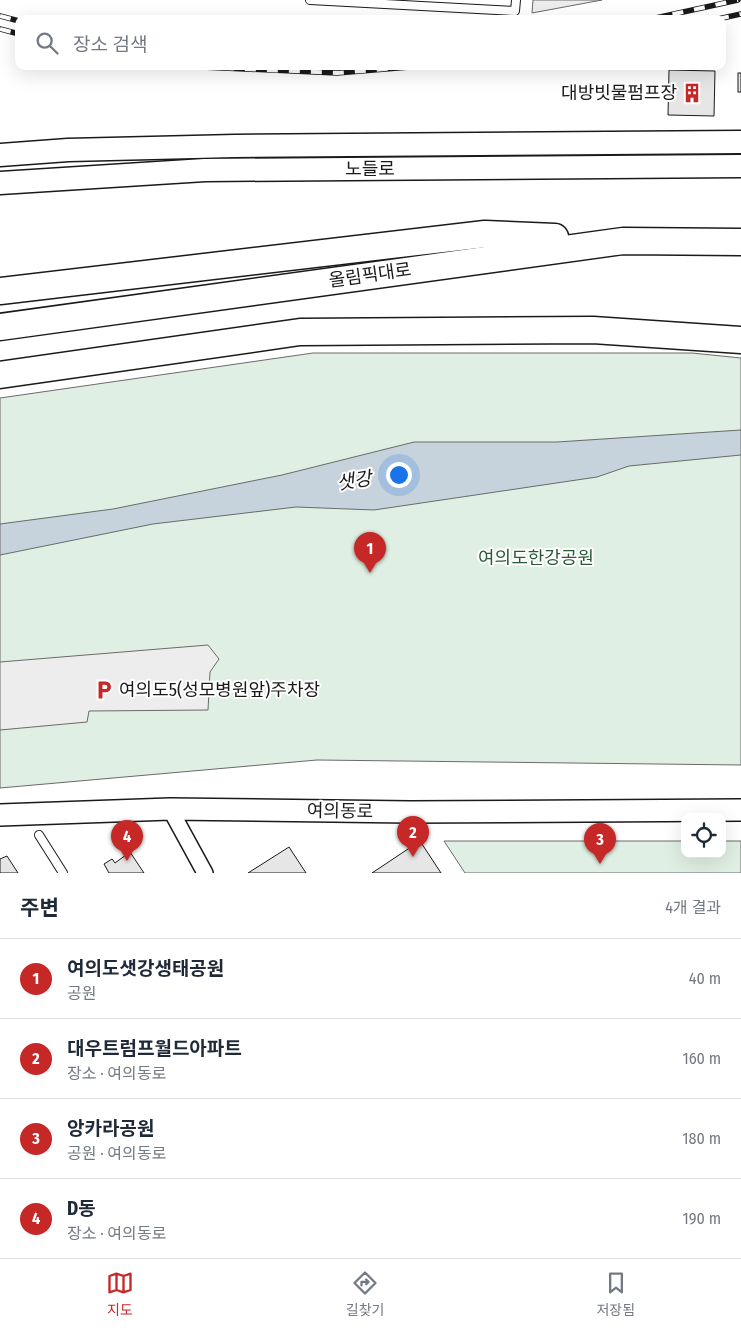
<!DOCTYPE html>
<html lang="ko">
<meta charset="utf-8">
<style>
:root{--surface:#fff;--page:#f6f6f7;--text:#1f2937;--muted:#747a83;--line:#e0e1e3;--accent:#c62828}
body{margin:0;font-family:"Fira Sans Condensed","Noto Sans KR",sans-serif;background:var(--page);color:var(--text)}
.controls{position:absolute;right:15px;bottom:15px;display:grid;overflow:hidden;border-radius:10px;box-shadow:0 5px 20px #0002}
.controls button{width:45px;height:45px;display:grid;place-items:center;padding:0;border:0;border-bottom:1px solid var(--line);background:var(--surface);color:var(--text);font:25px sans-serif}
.you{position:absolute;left:398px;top:474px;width:18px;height:18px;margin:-12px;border:4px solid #fff;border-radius:50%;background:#1a73e8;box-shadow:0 0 0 8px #1a73e833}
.badge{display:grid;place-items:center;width:32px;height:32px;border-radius:50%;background:var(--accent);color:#fff;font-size:16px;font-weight:700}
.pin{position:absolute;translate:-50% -41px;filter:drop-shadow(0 1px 2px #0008)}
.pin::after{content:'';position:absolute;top:26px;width:18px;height:15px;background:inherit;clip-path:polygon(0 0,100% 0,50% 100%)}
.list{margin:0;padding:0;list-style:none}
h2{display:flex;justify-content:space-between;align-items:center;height:65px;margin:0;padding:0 20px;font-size:21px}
h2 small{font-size:16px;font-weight:400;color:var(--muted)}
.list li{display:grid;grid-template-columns:32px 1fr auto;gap:15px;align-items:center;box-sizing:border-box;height:80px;padding:0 20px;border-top:1px solid var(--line)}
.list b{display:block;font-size:19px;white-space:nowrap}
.list p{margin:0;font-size:16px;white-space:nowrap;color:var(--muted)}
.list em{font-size:16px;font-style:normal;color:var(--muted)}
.icon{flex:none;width:28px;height:28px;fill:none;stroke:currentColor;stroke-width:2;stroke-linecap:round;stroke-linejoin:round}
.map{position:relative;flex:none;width:741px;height:873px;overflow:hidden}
.search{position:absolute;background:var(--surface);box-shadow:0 5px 20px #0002;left:15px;right:15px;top:15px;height:55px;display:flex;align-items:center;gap:12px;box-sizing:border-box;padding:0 18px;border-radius:10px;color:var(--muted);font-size:19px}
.sheet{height:385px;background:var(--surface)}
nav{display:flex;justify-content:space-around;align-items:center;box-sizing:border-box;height:70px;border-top:1px solid var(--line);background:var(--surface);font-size:14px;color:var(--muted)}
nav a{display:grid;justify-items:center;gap:2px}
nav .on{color:var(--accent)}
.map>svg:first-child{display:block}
.green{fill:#e0efe3;stroke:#6a6a6a}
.parking{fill:#ededed;stroke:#6a6a6a}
.water{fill:#c6d2dc;stroke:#6a6a6a}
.building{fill:#e6e6e6;stroke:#1a1a1a}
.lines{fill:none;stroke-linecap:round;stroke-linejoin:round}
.lane-casing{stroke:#1a1a1a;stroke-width:10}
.street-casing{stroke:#1a1a1a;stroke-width:18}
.secondary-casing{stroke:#1a1a1a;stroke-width:24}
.primary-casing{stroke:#1a1a1a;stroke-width:25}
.highway-casing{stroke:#1a1a1a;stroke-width:29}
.lane{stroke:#fff;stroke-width:8}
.street{stroke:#fff;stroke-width:15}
.secondary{stroke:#fff;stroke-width:21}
.primary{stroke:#fff;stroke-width:22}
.highway{stroke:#fff;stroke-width:26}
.rail-casing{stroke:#1a1a1a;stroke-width:5.5}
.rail{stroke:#fff;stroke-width:4;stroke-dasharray:11;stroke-linecap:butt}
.labels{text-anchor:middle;stroke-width:4;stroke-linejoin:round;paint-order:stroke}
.poi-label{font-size:18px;fill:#1a1a1a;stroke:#fff;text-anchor:end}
.street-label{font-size:18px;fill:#1a1a1a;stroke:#fff}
.park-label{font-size:18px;fill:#2b5a34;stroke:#fff}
.water-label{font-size:19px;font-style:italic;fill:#1a1a1a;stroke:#fff}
</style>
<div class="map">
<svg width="741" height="873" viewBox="0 0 741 873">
<rect width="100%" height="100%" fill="#fff"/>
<g class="green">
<polygon points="313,353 692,353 741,358 741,765 317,760 0,788 0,398"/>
<polygon points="444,841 685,841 685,854 722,854 722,841 741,841 741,873 465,873"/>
</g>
<g class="parking">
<polygon points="533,0 602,0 532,13"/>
<polygon points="208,645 219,659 210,672 208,710 89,711 87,722 0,730 0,662"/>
</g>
<polygon class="water" points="741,430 741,455 629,466 597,477 374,510 296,507 153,524 0,555 0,524 113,509 282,475 414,442 557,442"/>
<g class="building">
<polygon points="669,70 715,71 714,116 668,115"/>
<rect x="738" y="73" width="3" height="19"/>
<polygon points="420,841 441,873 372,873"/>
<polygon points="289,847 306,873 248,873"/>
<polygon points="130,852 144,873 109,873 104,864 112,859 115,863"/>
<polygon points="7,856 18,873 0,873 0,859"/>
</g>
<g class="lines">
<defs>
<g id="lane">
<polyline points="310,0 515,11 516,0"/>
<polyline points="39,835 63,873"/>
</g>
<polyline id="street" points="170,809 205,873"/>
<polyline id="secondary" points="0,815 170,809 410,812 741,810"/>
<g id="primary">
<polyline points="0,155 68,150 235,146 741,142"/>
<polyline points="0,183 205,170 741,166"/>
</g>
<g id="highway">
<polyline points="0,291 485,234 555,237"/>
<polyline points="0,327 623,241 741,242"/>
<polyline points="0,375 300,332 593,330 741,340"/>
</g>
</defs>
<use href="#lane" class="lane-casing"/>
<use href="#street" class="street-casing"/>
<use href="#secondary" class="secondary-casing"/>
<use href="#primary" class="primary-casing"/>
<use href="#highway" class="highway-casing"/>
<use href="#lane" class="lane"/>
<use href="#street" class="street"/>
<use href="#secondary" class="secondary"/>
<use href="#primary" class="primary"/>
<use href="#highway" class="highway"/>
<defs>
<g id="rail">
<polyline points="0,16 19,21"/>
<polyline points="651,19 738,0"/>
<polyline points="718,19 741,14"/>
<polyline points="0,29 19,34"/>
<polyline points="179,66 337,73 422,66"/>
</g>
</defs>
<use href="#rail" class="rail-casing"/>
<use href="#rail" class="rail"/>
</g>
<defs>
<symbol id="building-bare" viewBox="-9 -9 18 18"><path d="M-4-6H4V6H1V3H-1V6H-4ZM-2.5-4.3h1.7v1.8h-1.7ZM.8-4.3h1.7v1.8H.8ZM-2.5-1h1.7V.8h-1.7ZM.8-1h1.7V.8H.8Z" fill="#c62828" stroke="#fff" stroke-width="2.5" paint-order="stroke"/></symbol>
<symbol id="parking-bare" viewBox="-9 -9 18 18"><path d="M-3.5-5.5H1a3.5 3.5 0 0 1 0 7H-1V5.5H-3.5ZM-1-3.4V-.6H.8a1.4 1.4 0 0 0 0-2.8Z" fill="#c62828" stroke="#fff" stroke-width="2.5" paint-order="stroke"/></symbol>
</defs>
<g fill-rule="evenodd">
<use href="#building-bare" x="678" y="79" width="28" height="28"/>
<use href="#parking-bare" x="90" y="676" width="28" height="28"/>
</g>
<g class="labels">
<g class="poi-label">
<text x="677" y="99">대방빗물펌프장</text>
<text x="119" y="696" text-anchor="start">여의도5(성모병원앞)주차장</text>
</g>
<g class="street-label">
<text x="370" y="175">노들로</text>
<text transform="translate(370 275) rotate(-8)" y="6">올림픽대로</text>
<text transform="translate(340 811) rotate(1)" y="6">여의동로</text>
</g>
<g class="park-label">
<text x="536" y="564">여의도한강공원</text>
</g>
<g class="water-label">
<text transform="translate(354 480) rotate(-9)" y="7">샛강</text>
</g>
</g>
</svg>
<div class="controls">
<button><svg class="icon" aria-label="locate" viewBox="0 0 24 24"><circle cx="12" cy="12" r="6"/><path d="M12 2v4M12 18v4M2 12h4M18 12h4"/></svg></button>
</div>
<div class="you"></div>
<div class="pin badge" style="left:370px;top:573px">1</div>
<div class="pin badge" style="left:413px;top:857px">2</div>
<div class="pin badge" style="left:600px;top:864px">3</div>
<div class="pin badge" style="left:127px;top:861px">4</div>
<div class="search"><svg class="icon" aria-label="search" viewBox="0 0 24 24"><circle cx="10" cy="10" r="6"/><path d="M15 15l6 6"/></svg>장소 검색</div>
</div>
<section class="sheet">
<h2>주변<small>4개 결과</small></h2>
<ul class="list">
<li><span class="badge">1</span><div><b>여의도샛강생태공원</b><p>공원</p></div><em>40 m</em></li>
<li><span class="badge">2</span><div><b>대우트럼프월드아파트</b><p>장소 · 여의동로</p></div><em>160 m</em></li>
<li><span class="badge">3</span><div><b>앙카라공원</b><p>공원 · 여의동로</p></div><em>180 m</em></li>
<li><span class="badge">4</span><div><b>D동</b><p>장소 · 여의동로</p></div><em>190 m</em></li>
</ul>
</section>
<nav>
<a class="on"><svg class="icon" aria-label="map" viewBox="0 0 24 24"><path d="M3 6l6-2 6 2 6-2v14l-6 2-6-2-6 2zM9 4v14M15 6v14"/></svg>지도</a>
<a><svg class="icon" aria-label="directions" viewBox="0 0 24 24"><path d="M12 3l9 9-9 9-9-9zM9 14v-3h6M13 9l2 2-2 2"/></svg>길찾기</a>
<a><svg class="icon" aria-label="saved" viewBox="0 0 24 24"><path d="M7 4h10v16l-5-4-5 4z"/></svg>저장됨</a>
</nav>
